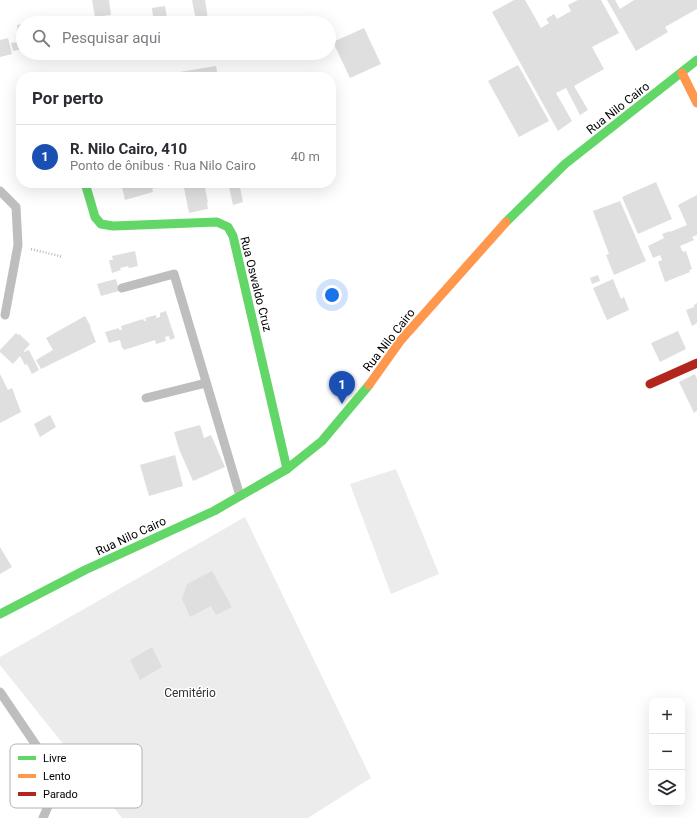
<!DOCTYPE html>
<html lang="pt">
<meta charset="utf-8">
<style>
:root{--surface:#fff;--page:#f2f2f3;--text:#2b2b33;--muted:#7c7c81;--line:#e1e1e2;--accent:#2563eb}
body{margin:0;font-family:Roboto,sans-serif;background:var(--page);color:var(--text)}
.controls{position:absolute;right:12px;bottom:12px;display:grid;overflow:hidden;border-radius:8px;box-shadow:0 4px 16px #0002}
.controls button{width:36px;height:36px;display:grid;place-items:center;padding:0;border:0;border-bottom:1px solid var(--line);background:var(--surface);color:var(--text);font:20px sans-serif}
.you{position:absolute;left:332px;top:295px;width:14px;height:14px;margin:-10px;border:3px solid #fff;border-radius:50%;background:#1a73e8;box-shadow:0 0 0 6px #1a73e833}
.badge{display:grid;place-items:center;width:26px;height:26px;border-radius:50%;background:var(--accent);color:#fff;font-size:13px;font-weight:700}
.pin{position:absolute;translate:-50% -33px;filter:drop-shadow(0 1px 2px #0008)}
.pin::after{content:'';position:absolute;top:21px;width:14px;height:12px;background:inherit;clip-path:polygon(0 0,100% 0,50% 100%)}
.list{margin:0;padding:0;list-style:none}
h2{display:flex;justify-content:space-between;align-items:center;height:52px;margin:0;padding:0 16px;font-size:17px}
h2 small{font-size:13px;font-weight:400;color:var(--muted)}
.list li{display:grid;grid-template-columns:26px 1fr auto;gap:12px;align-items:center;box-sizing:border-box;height:64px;padding:0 16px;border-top:1px solid var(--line)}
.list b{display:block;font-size:15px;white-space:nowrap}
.list p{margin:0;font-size:13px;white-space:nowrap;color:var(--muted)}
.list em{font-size:13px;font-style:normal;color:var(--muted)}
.icon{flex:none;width:22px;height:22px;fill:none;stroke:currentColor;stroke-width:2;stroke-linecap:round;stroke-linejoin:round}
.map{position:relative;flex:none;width:697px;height:818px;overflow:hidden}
.search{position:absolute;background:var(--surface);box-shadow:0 4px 16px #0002;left:16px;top:16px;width:320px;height:44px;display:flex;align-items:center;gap:10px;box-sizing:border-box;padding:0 14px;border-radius:22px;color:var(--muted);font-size:15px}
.panel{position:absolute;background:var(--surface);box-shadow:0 4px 16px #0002;left:16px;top:72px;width:320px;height:116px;border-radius:16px}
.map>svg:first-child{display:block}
.green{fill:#ececec}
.building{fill:#dfdfdf}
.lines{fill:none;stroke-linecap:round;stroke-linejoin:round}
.path{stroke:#b9b9b9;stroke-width:2.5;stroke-dasharray:1 2;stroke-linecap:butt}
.lane{stroke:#bebebe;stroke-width:9}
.fast{stroke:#63d668;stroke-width:9}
.slow{stroke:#ff974d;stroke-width:9}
.jam{stroke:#b3261e;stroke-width:9}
.labels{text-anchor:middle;stroke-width:3;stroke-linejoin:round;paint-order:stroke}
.street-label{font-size:12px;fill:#000;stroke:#fff}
.park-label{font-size:12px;fill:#333;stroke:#fff}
.key{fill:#fff;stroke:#b2b2b2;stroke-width:1}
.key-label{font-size:11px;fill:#000}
</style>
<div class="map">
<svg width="697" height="818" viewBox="0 0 697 818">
<rect width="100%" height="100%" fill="#fff"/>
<g class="green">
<polygon points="396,469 439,574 391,594 350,484"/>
<polygon points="245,517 371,778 308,818 122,818 0,665 0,657"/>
</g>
<g class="building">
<polygon points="92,0 109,0 111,15 95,17"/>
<polygon points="192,0 205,0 208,19 196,21"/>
<polygon points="514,0 525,0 541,28 549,23 546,19 554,14 557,19 571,11 568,5 578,0 601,0 619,33 592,47 604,69 574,86 588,110 580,115 566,88 556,93 572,121 558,131 492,12"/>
<polygon points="607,0 615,0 620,9 634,0 697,0 697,9 665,27 668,32 636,51"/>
<polygon points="165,6 168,23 121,23 153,17 152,8"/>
<polygon points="69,16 70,23 35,23 35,22"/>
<polygon points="23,24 23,49 13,51 11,43 19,42 17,25"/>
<polygon points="364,28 381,64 350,78 333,42"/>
<polygon points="8,38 12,54 0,57 0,40"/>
<polygon points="518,65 549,121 519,137 488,81"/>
<polygon points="216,66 218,77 162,77 161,75"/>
<polygon points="656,182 672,219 638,234 622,197"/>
<polygon points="121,183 149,183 150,188 152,187 151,183 171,183 152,189 153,192 125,200"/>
<polygon points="183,183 204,183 208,202 207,202 208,209 189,213"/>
<polygon points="228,183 239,183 243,202 233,205"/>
<polygon points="697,195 697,235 692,237 694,240 680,246 683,252 686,251 692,269 689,270 690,272 665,282 658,262 662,260 660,255 653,258 648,246 664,238 662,234 670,231 670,232 687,225 678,205"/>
<polygon points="620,201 646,261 614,275 606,255 609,254 593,211"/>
<polygon points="135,251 138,266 129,268 128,266 120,268 121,270 112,273 109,260 113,260 112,256"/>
<polygon points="598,275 600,281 592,284 590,278"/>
<polygon points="116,279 119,291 101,296 97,284"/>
<polygon points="613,279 621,299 624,297 629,310 607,320 593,288"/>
<polygon points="697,303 697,323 692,326 686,310 694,307 694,305"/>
<polygon points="166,311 175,338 170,340 169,336 165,337 166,341 156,344 155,340 124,350 123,348 122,348 120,340 109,343 105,332 119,328 119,330 122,330 121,326 143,319 144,321 146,321 145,318 156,315 156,318 160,317 160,313"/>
<polygon points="85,316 91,327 90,327 96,342 41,369 36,360 53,350 46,338"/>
<polygon points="678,331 686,349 660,362 651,343"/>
<polygon points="16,333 18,335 19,334 30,344 24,351 24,352 29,350 39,370 32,374 27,364 25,365 20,356 13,364 0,352 0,350"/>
<polygon points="0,374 8,390 12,388 21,412 0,423"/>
<polygon points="695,374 697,379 697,411 694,413 679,382"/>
<polygon points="50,415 56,427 40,437 34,424"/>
<polygon points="200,425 204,438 211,435 225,467 193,481 179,449 174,432"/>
<polygon points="175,455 183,486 149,496 140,465"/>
<polygon points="0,547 12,567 0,574"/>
<polygon points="212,571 232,607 216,615 211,606 190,617 182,599 187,584"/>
<polygon points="152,647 162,667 140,680 130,660"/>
</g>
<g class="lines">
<polyline class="path" points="31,249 63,257"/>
<g class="lane">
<polyline points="0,191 16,207 18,245 5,315"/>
<polyline points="122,288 174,274 240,496"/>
<polyline points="146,398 206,383"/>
<polyline points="0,692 55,773 55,790 43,818"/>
</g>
<g class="fast">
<polyline points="85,183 95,217 101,224 113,226 217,222 228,227 233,236 287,469"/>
<polyline points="506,222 565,164 697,60"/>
<polyline points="0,614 85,570 214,511 287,469 322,441 369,385"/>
</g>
<g class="slow">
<polyline points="682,73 697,103"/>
<polyline points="369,385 401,340 506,222"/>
</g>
<polyline class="jam" points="650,384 697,363"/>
</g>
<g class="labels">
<g class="street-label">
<text transform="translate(618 108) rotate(-38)" y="4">Rua Nilo Cairo</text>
<text transform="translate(256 284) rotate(76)" y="4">Rua Oswaldo Cruz</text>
<text transform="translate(389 340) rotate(-52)" y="4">Rua Nilo Cairo</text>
<text transform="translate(131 536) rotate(-25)" y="4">Rua Nilo Cairo</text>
</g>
<g class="park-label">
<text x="190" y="697">Cemitério</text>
</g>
</g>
<rect x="10" y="744" width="132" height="64" rx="6" class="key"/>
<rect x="18" y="756" width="18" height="4" fill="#63d668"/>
<rect x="18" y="774" width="18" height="4" fill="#ff974d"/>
<rect x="18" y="792" width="18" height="4" fill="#b3261e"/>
<g class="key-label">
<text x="43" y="762">Livre</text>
<text x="43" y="780">Lento</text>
<text x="43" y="798">Parado</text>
</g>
</svg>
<div class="controls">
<button>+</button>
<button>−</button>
<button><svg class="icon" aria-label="layers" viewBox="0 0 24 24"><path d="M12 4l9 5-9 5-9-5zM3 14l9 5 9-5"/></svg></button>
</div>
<div class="you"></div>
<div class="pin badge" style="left:342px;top:404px;background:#1a4fb4">1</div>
<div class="search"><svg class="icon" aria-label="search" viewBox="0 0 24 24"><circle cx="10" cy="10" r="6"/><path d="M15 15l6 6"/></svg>Pesquisar aqui</div>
<section class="panel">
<h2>Por perto<small></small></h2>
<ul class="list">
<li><span class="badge" style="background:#1a4fb4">1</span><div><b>R. Nilo Cairo, 410</b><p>Ponto de ônibus · Rua Nilo Cairo</p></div><em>40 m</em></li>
</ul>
</section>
</div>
